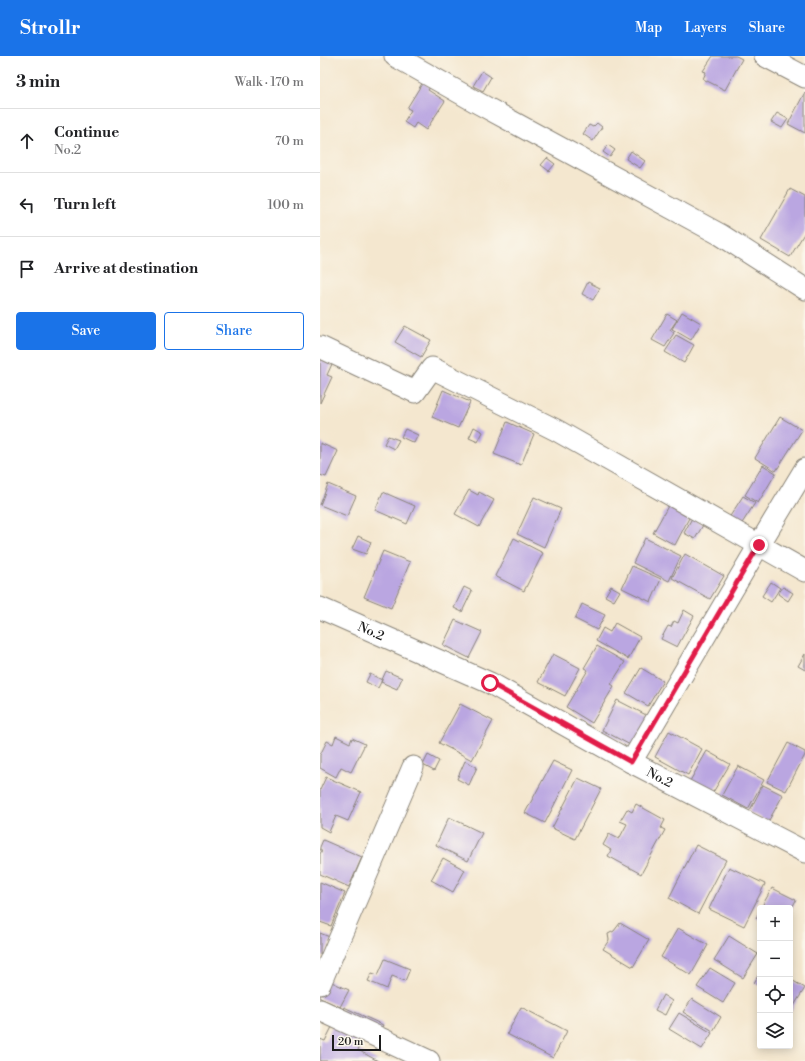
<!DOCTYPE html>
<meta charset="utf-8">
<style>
:root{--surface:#fff;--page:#f2f2f2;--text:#202124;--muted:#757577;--line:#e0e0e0;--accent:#1a73e8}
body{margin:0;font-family:"Libre Bodoni",serif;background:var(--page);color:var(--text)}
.controls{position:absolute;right:12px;bottom:12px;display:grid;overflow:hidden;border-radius:4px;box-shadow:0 2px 10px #0003}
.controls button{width:36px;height:36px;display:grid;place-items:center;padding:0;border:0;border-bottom:1px solid var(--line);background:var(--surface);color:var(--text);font:20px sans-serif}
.scale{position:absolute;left:12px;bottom:10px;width:49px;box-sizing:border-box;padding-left:4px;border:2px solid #1c1c1c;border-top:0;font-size:11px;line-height:14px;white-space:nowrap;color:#1c1c1c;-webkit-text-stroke:3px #fbf7ec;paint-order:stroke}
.stop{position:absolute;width:12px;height:12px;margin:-9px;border:3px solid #e11d48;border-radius:50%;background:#fff}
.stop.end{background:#e11d48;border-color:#fff;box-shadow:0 1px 4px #0008}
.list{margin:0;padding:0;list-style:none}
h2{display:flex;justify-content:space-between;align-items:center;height:52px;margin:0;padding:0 16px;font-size:17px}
h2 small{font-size:13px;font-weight:400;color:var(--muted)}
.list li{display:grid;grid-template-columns:26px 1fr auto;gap:12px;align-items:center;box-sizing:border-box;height:64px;padding:0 16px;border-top:1px solid var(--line)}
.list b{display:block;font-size:15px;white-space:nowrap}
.list p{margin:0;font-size:13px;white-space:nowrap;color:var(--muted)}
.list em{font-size:13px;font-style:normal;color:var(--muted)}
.actions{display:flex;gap:8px;padding:12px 16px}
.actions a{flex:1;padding:9px 0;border:1px solid var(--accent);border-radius:4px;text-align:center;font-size:14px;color:var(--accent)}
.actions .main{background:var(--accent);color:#fff}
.icon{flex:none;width:22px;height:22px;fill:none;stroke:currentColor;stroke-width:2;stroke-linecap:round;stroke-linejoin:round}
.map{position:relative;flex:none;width:485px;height:1005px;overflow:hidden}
header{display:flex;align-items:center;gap:24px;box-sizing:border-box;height:56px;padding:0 20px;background:var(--accent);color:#fff}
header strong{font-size:19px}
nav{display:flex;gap:22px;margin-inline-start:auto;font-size:14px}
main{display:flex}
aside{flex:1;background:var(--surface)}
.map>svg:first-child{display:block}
.building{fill:#baa6e1}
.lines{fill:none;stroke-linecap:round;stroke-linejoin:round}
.minor-casing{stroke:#888276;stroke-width:23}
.minor{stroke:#fff;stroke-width:21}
.route{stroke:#e11d48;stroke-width:5}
.labels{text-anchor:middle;stroke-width:3;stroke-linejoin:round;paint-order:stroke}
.street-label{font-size:13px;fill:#1c1c1c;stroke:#fbf7ec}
</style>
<header>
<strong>Strollr</strong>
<nav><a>Map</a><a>Layers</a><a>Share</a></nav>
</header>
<main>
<aside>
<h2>3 min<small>Walk · 170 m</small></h2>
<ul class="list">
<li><svg class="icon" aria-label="ahead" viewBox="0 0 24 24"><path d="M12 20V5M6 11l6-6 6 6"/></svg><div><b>Continue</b><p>No.2</p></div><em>70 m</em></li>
<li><svg class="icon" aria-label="left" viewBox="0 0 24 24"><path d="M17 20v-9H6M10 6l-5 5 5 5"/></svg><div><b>Turn left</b></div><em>100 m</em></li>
<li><svg class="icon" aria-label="arrive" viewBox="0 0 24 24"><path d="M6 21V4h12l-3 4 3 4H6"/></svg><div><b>Arrive at destination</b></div></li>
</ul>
<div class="actions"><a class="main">Save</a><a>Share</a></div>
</aside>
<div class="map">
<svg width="485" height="1005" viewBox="0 0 485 1005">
<rect width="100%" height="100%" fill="#fbf7ec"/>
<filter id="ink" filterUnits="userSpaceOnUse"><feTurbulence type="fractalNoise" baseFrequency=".025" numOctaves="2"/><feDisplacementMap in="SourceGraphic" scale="8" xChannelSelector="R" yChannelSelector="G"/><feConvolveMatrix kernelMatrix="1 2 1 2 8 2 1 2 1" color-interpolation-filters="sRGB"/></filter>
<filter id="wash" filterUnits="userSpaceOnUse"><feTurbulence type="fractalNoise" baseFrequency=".012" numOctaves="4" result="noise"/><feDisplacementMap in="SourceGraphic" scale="16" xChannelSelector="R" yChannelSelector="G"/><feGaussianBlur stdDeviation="0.9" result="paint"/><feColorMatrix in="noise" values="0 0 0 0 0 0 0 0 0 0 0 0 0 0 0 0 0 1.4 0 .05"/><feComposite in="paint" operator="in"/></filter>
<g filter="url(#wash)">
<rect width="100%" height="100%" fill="#f4e7cf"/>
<g id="blocks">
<g class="building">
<polygon points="393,0 416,0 422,3 405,34 383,23 386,16 383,15"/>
<polygon points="162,15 171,21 163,35 153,30"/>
<polygon points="103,26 110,31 108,34 125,45 106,74 96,67 93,72 84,66 91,54 87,52"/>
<polygon points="485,36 485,77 468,68"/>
<polygon points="457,57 468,63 462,72 451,66"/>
<polygon points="277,67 282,71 273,85 263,78 269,69 273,71"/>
<polygon points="288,89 295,94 290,101 283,96"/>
<polygon points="311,95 325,105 320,112 306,103"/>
<polygon points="227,102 235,108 229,115 221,109"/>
<polygon points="470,133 485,141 485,176 470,201 441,184"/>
<polygon points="268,226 280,232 273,244 262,238"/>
<polygon points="362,256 381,267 371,284 352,273"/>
<polygon points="347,258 357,264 350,274 354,277 345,291 332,284"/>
<polygon points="85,270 111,284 101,301 75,286"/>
<polygon points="356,279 374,289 364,307 345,296"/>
<polygon points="0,303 12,308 7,319 12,321 0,347"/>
<polygon points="123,334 150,346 138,372 112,361"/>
<polygon points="460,361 482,374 456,415 435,402"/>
<polygon points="187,366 214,378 201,409 174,398"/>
<polygon points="154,371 163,376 158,386 149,382"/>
<polygon points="85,373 98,379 94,387 81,381"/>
<polygon points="68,380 79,384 74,393 64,388"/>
<polygon points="0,387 18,395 6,421 0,419"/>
<polygon points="443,409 456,417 438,447 425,439"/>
<polygon points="8,428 36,440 27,460 0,449"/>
<polygon points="149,434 158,439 159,436 174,444 159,471 135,458"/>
<polygon points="63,436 95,450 87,468 55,454"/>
<polygon points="423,440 435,447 419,472 407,465"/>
<polygon points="214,441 241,453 224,491 197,478"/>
<polygon points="348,450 369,462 355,489 333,477"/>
<polygon points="372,462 383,469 375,483 364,477"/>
<polygon points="38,480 51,486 46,498 32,493"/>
<polygon points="194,482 223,497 204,535 175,520"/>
<polygon points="325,482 361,500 349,525 313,507"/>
<polygon points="63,495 90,506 71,552 44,541"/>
<polygon points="365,498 404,520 390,543 352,522"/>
<polygon points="312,510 341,523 331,546 302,532"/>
<polygon points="451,526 460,532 451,546 442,540"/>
<polygon points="291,530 300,535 294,545 285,540"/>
<polygon points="144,531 152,535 142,556 134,552"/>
<polygon points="463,531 473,537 468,545 458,538"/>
<polygon points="262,548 285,559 277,574 255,563"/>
<polygon points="364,554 374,560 357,591 341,583 348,570 351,571 354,565 358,567"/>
<polygon points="135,564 162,576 149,602 123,589"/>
<polygon points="295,567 320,581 308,603 276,585 283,572 290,576"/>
<polygon points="277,590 305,606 291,628 294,630 272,667 246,651 268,614 264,612"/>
<polygon points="233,598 260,612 245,640 218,626"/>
<polygon points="485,598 485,614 478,610"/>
<polygon points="321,612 343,625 328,650 306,637"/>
<polygon points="66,615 82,622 77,633 61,626"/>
<polygon points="50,618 62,624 58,632 46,626"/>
<polygon points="297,644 330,661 314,691 282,674"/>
<polygon points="140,648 173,665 152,704 119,687"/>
<polygon points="349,675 382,693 368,719 335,701"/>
<polygon points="16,680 30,687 32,682 45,688 31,716 21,711 16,721 0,712 0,699 7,685 13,688"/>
<polygon points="468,687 485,696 485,699 466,735 447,726"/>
<polygon points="387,695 410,708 392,738 370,725"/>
<polygon points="108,699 119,705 114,715 103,709"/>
<polygon points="145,705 157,711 149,729 137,723"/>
<polygon points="233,705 252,714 225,767 205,757"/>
<polygon points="418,710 444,724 428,753 402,739"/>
<polygon points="6,721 41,736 28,765 16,760 9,776 0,771 0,734"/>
<polygon points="258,722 281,733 255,783 232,772"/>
<polygon points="443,729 463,739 448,766 429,756"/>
<polygon points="316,748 345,764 341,772 345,774 321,818 288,800 291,794 283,789 289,778 299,783 307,768 300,765 307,753 312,756"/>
<polygon points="129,761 162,777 148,805 116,789"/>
<polygon points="3,784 42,801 29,831 0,818 0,798 2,794 0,794 0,791"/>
<polygon points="376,789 406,804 378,858 349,842"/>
<polygon points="123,802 145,814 133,836 111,824"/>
<polygon points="409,811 445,828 424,870 389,853"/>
<polygon points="0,826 25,837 11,870 0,866"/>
<polygon points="452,832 476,844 470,856 470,852 441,852"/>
<polygon points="440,855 440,864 436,862"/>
<polygon points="300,867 329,884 313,911 283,893 289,884 288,878 294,875"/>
<polygon points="358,872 388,889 371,919 341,901"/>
<polygon points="0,877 12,882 4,900 0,899"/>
<polygon points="409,880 438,898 423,922 394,904"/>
<polygon points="65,903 90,913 85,925 72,920 67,933 48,925 52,917 58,919"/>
<polygon points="390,912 415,927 403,947 377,931"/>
<polygon points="440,916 440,930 434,927"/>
<polygon points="3,922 29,934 20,951 0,942 0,929"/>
<polygon points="470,923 485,932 470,956"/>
<polygon points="343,939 352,945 345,959 335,954"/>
<polygon points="372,943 401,961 393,975 363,956"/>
<polygon points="24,951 63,969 58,980 19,962"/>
<polygon points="201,951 247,975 233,1002 187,978"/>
<polygon points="359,957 392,977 382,993 349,973"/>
<polygon points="15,965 40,978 37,985 41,987 38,994 58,1005 0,1005 0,983 5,985"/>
</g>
</g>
</g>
<g filter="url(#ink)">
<use href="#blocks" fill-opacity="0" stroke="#888276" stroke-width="1"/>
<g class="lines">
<defs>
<g id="minor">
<polyline points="75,0 158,47 401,179 485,233"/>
<polyline points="445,0 485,21"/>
<polyline points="0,291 95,336 112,312 236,374 485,515"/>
<path id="s1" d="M0 552 170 627 311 706 485 796"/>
<polyline points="311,706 439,489 485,413"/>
<polyline points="0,928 93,711"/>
<polyline points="0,954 109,1005"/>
</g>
</defs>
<use href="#minor" class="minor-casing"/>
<use href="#minor" class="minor"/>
</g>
</g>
<g class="lines" filter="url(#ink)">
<polyline class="route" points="170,627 311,706 439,489"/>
</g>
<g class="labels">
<g class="street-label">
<text dy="5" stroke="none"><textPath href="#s1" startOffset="56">No.2</textPath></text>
<text dy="5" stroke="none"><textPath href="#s1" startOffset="380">No.2</textPath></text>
</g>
</g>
</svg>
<div class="controls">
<button>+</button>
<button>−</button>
<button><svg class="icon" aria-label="locate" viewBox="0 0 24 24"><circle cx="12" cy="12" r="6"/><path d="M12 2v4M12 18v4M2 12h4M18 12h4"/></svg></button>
<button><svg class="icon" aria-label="layers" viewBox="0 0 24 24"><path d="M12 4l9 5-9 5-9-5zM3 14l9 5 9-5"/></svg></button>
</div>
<div class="scale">20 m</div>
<div class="stop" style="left:170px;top:627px"></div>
<div class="stop end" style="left:439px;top:489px"></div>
</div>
</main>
